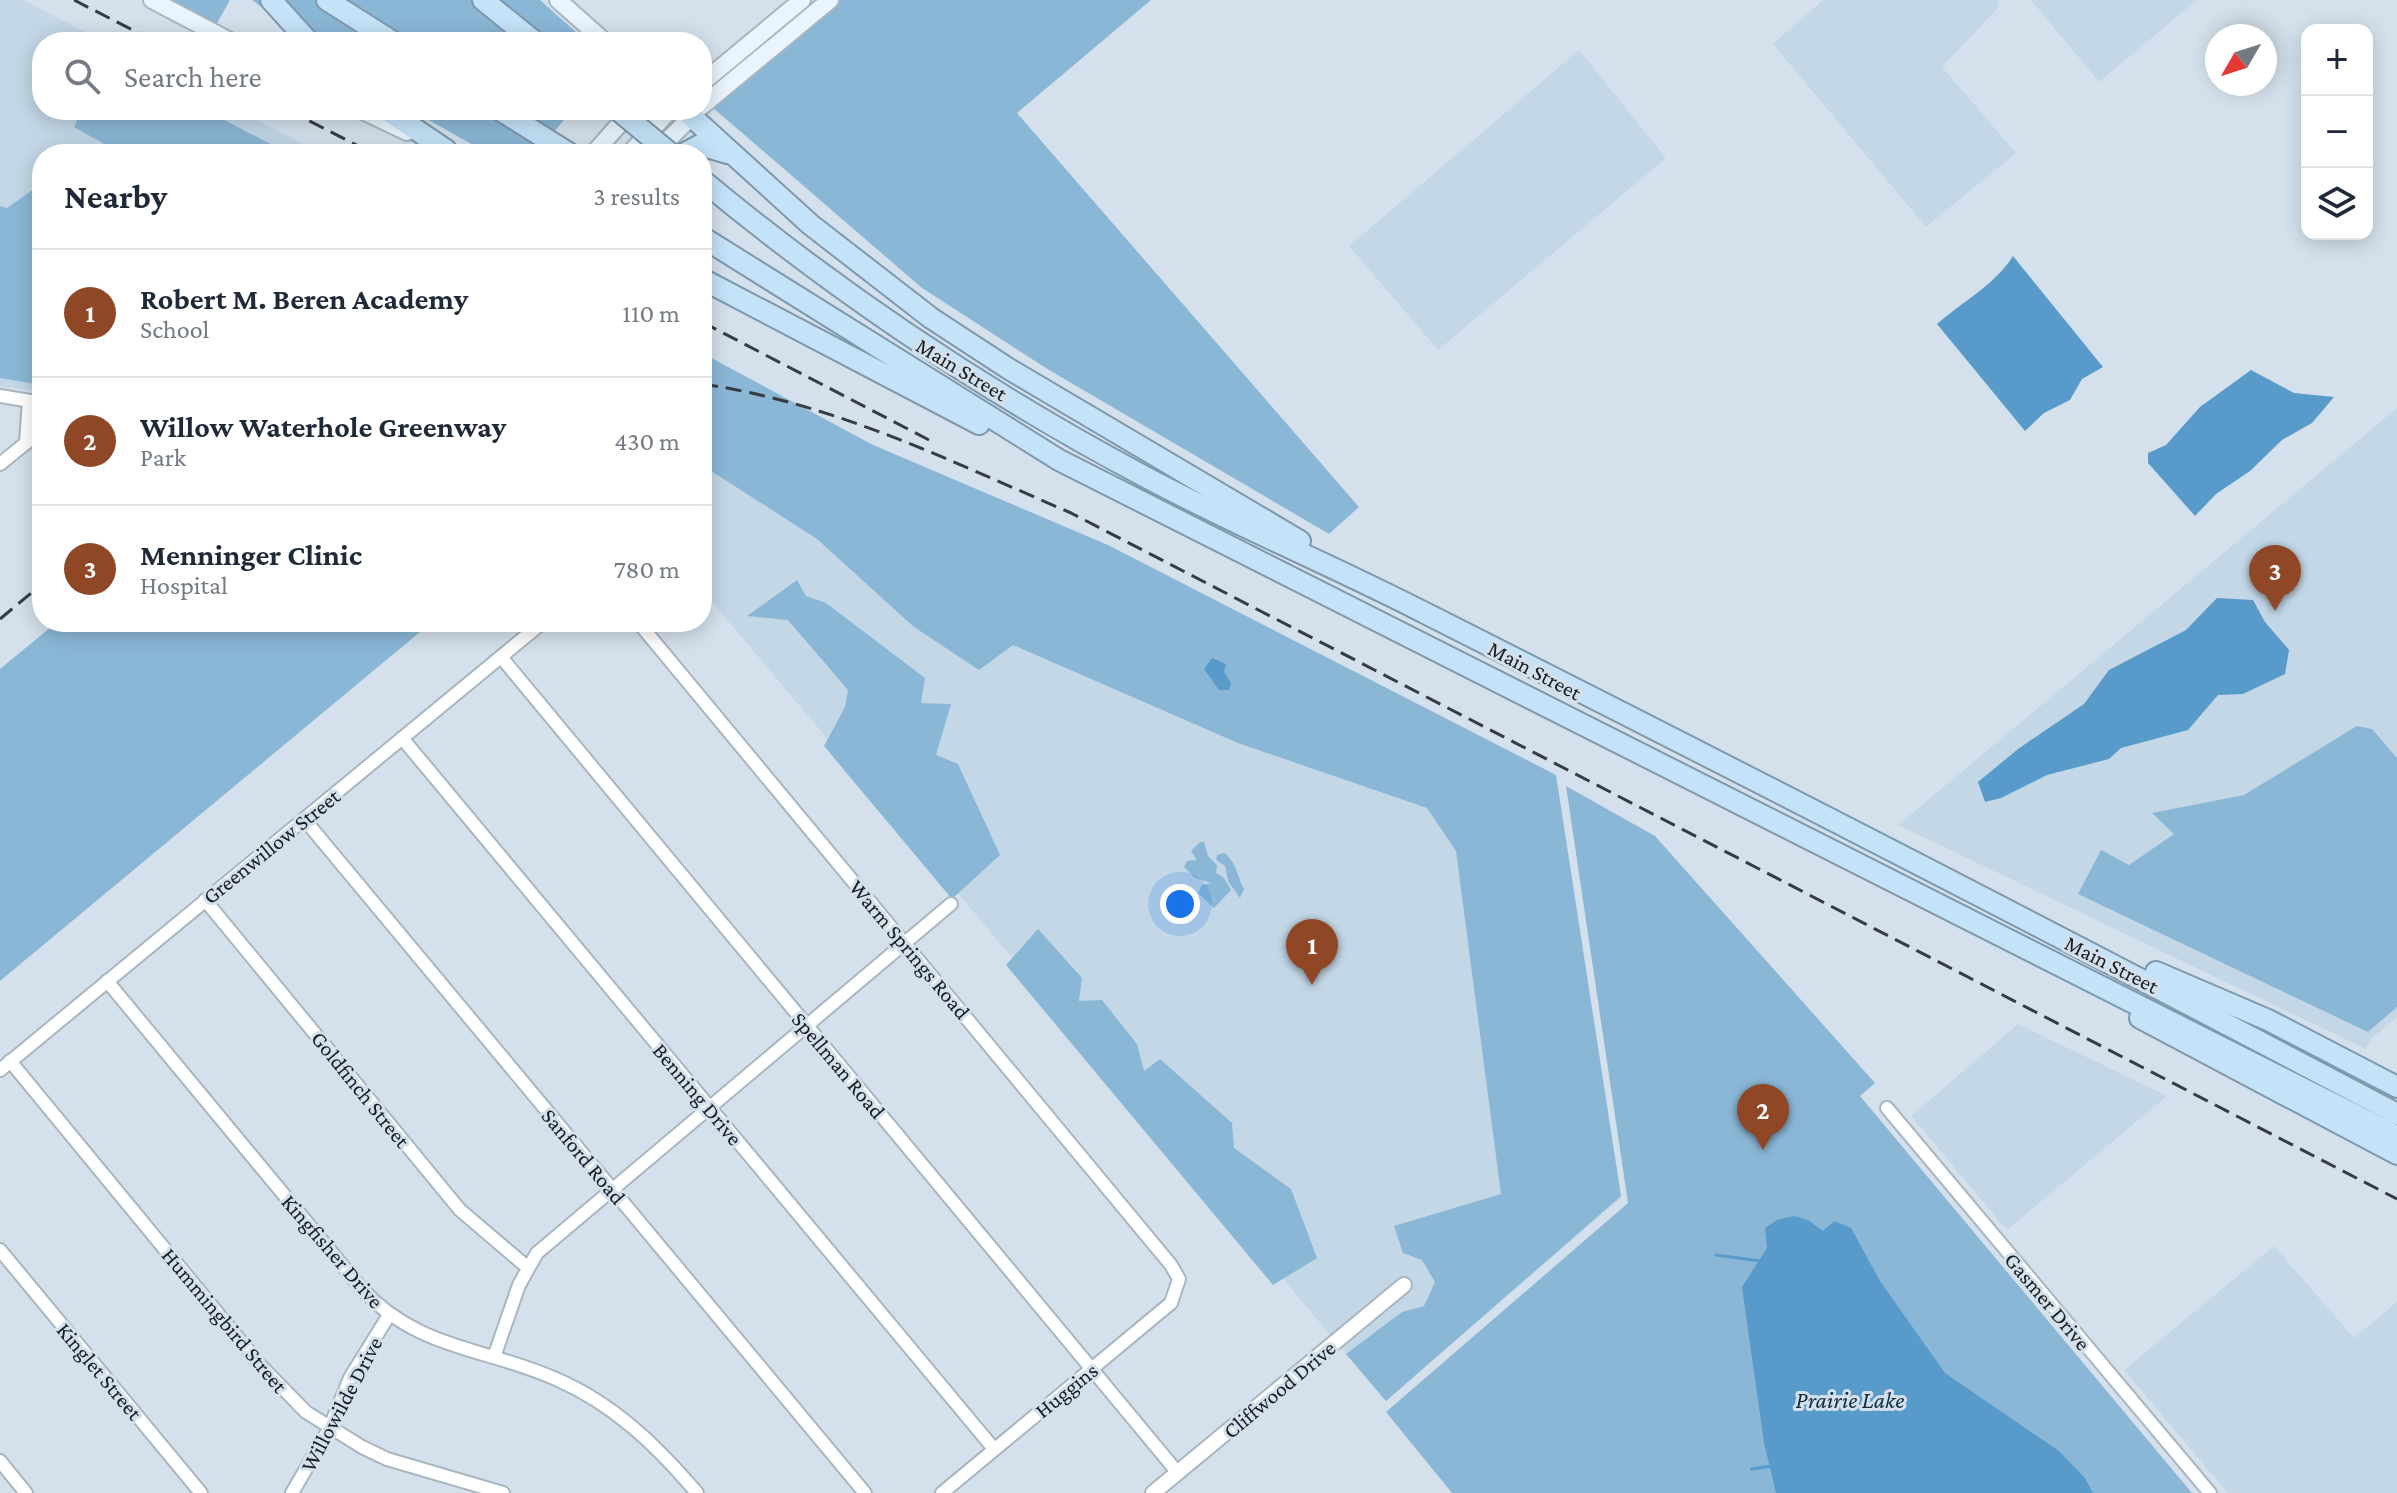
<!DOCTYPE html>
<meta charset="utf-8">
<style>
:root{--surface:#fff;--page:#f2f2f3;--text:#1f2937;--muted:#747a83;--line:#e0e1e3;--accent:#8f4726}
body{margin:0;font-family:"Crimson Pro",serif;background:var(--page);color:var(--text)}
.controls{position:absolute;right:24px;top:24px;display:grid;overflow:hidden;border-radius:16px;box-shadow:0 4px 20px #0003}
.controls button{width:72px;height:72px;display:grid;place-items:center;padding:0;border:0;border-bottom:2px solid var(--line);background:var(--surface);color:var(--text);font:40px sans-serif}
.compass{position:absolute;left:2205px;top:24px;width:72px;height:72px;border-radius:50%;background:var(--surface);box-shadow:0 4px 20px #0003;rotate:231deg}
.you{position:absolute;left:1180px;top:904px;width:28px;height:28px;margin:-20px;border:6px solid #fff;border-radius:50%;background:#1a73e8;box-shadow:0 0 0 12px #1a73e833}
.badge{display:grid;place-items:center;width:52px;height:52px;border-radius:50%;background:var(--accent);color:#fff;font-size:26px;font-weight:700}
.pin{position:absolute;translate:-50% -66px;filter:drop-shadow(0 2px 4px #0008)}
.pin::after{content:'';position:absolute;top:42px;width:28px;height:24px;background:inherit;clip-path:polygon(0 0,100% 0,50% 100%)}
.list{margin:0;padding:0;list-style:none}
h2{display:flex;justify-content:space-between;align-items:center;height:104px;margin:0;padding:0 32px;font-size:34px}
h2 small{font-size:26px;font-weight:400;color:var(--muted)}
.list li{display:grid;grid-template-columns:52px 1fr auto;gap:24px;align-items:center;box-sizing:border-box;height:128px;padding:0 32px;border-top:2px solid var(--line)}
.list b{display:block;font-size:30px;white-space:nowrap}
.list p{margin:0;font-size:26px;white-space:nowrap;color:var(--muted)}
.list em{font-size:26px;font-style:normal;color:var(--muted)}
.icon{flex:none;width:44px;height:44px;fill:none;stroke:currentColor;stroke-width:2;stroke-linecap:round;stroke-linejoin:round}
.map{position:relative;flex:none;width:2397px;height:1493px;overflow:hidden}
.search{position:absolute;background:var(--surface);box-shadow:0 4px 20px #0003;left:32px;top:32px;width:680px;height:88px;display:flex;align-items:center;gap:20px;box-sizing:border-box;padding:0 28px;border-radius:32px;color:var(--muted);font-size:30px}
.panel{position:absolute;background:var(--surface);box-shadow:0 4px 20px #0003;left:32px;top:144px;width:680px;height:488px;border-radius:32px}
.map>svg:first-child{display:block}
.built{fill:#c3d7e6}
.green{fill:#8bb7d7}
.water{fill:#589bca}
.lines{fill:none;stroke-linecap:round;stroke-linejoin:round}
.stream{stroke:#589bca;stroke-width:3}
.minor-casing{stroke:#a8b6c0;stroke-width:16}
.tertiary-casing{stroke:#a8b6c0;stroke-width:18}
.secondary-casing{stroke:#a8b6c0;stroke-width:20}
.trunk-casing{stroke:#7f98ab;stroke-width:24}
.minor{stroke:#fff;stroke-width:12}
.tertiary{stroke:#fff;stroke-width:14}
.secondary{stroke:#e9f4fc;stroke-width:16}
.trunk{stroke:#c4e2f8;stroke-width:20}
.rail{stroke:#363c41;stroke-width:3;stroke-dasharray:16 8;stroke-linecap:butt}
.trunk-bridge-casing{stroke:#7f98ab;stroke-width:24;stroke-linecap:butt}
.trunk-bridge{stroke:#c4e2f8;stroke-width:20}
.labels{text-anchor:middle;stroke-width:6;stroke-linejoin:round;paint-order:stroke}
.street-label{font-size:22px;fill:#181d21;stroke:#d4e1ec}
.water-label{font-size:24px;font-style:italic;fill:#112f43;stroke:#d4e1ec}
</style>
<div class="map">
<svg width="2397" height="1493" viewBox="0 0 2397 1493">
<rect width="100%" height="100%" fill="#d4e1ec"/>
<g class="built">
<polygon points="0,0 23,0 105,42 42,42 42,110 237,110 322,154 42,154 42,392 0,386"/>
<polygon points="1823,0 1999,0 1997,9 1942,67 2016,153 1926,227 1773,44"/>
<polygon points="2031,0 2197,0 2099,82"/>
<polygon points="1579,50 1666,158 1438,350 1349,246"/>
<polygon points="702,403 872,444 978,490 1556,775 1621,1198 1386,1401 702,590"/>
<polygon points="2397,408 2397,1017 2371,1039 2366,1049 1898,825"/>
<polygon points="2018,1024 2167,1096 2007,1230 1911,1116"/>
<polygon points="2274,1246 2354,1338 2397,1302 2397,1493 2228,1493 2124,1370"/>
</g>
<g class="green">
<polygon points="172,0 230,0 216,25"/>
<polygon points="252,0 540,0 587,42 308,42"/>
<polygon points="841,0 1151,0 1017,113 1359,507 1329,534 1049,370 922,288 712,107"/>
<polygon points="82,110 205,110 290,154 122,154 74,127"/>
<polygon points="411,110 572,110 536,154 489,154"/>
<polygon points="42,183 42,385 0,378 0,206 7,208"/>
<polygon points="702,353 873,445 1108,545 1556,775 1621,1196 1386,1401 1346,1354 1402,1312 1424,1306 1435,1282 1422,1260 1403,1253 1394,1226 1501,1194 1456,851 1427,808 1238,743 1013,645 979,670 914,627 817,539 702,465"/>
<polygon points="797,580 806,596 826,603 925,678 921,703 951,704 936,755 958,764 1000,855 952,899 824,746 845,707 848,690 788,620 747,616"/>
<polygon points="57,622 432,622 0,981 0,669"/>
<polygon points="2357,726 2372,729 2397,758 2397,1007 2368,1032 2078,894 2101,850 2129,865 2174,834 2152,813 2244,795"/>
<polygon points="1566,786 1655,836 1875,1083 1860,1096 2192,1493 1452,1493 1386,1412 1628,1203"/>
<polygon points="1200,842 1204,842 1208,856 1217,865 1216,873 1224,878 1231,890 1214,908 1198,893 1202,885 1211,883 1195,878 1184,867 1187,861 1197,860 1191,851"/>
<path d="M1224 853C1236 861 1237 876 1244 889L1240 898 1228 881 1225 866 1216 860 1217 855Z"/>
<polygon points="1038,929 1082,978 1079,1001 1102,1000 1137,1044 1144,1071 1160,1059 1232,1123 1234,1148 1291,1189 1317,1258 1273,1285 1006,965"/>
</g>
<g class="water">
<path d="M2013 256 2103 367 2082 379 2070 400 2044 413 2025 431 1937 324C1962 302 1996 284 2013 256Z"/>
<polygon points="2251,370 2294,393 2334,397 2312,423 2282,440 2250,471 2216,494 2195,516 2148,463 2148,453 2166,445 2200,407"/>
<polygon points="2217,598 2253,600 2265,622 2289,650 2285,674 2243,694 2218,695 2188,730 2121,748 2109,759 2047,775 2001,798 1985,802 1978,782 2018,749 2084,704 2109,670 2186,630"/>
<polygon points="1212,658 1226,664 1224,672 1231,683 1229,690 1219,690 1204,669"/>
<polygon points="1794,1216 1808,1220 1823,1231 1834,1221 1851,1228 1880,1281 1945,1373 2059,1451 2085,1478 2093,1493 1776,1493 1764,1443 1742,1287 1767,1248 1765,1228 1777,1220"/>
</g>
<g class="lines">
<g class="stream">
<polyline points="1716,1255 1760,1261"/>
<polyline points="1752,1469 1772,1466"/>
</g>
<defs>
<g id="minor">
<polyline points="0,396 42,403"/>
<polyline points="26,443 29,401"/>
<polyline points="0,464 42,430"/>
<polyline points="638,622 1171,1265 1179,1279 1171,1303 942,1493"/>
<polyline points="501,657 1178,1473"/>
<polyline points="402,738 994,1449"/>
<polyline points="304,819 865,1493"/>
<polyline points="205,900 460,1210 527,1267"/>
<path d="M107 981 361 1288C418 1350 484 1347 556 1379 614 1404 657 1446 697 1493"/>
<polyline points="10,1061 261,1366 306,1412 362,1447 387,1459 503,1493"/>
<polyline points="0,1070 543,622"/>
<polyline points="1887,1108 2210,1493"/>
<polyline points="0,1250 201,1493"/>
<polyline points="494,1357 519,1285 537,1253 951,904"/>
<polyline points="0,1461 26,1493"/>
<polyline points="292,1493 329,1429 350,1378 389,1315"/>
</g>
<polyline id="tertiary" points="1153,1493 1404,1285"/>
<g id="secondary">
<polyline points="152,0 232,42"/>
<polyline points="558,0 605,42"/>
<polyline points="702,83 802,0"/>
<polyline points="702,106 830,0"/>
<polyline points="361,110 407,132"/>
<polyline points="593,154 632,110"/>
<polyline points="629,154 670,110"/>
<polyline points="654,154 698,110"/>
</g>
<g id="trunk">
<polyline points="271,0 309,42"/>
<polyline points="327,0 393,42"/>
<polyline points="483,0 535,42"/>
<polyline points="387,110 446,150"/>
<polyline points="500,110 570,154"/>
<polyline points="691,116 811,225 931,318 1009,369 1300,541"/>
<polyline points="683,154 700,145 727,153"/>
<path d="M702 180C837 292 983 390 1138 473 1232 524 1332 565 1427 614 1752 778 2076 944 2397 1114"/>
<polyline points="702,237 1059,460 2397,1136"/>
<polyline points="702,279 979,424"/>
<polyline points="2156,972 2268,1020 2397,1087"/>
<polyline points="2140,1018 2397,1154"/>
</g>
</defs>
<use href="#minor" class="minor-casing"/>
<use href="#tertiary" class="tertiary-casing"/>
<use href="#secondary" class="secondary-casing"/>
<use href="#trunk" class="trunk-casing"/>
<use href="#minor" class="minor"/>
<use href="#tertiary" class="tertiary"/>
<use href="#secondary" class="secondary"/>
<use href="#trunk" class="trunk"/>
<g class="rail">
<polyline points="74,0 156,42"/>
<polyline points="288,110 374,154"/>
<polyline points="702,322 929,440"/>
<path d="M702 384C834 403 950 461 1071 513L2397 1199"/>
<polyline points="0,619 42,584"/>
</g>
<defs>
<polyline id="trunk-bridge" points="618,110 671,154"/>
</defs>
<use href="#trunk-bridge" class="trunk-bridge-casing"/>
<use href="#trunk-bridge" class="trunk-bridge"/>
</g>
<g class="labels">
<g class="street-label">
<text transform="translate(962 369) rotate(31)" y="8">Main Street</text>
<text transform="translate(1535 670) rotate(28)" y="8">Main Street</text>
<text transform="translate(271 846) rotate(-39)" y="8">Greenwillow Street</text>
<text transform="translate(910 949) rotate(50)" y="8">Warm Springs Road</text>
<text transform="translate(2112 964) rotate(27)" y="8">Main Street</text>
<text transform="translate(839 1065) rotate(50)" y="8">Spellman Road</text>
<text transform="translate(361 1089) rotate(51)" y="8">Goldfinch Street</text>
<text transform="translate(698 1094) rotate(50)" y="8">Benning Drive</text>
<text transform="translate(584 1156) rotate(50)" y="8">Sanford Road</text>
<text transform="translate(333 1251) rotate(49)" y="8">Kingfisher Drive</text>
<text transform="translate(2048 1301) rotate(50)" y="8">Gasmer Drive</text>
<text transform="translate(225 1320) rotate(50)" y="8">Hummingbird Street</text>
<text transform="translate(100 1371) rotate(50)" y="8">Kinglet Street</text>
<text transform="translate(1279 1389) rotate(-40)" y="8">Cliffwood Drive</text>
<text transform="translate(1066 1390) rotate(-39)" y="8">Huggins</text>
<text transform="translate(341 1404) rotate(-62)" y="8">Willowilde Drive</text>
</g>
<g class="water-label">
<text x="1850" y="1408">Prairie Lake</text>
</g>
</g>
</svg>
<div class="controls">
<button>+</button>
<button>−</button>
<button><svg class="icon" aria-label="layers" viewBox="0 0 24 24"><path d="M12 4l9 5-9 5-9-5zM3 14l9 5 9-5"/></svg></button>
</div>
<svg class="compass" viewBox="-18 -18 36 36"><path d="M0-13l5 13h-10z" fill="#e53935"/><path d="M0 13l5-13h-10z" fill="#747a83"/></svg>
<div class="you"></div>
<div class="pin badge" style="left:1312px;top:985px">1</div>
<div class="pin badge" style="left:1763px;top:1150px">2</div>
<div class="pin badge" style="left:2275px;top:611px">3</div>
<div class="search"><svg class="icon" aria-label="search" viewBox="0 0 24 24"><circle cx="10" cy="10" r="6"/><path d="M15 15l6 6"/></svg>Search here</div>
<section class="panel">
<h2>Nearby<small>3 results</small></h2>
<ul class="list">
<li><span class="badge">1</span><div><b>Robert M. Beren Academy</b><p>School</p></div><em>110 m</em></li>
<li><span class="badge">2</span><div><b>Willow Waterhole Greenway</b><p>Park</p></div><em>430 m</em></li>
<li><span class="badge">3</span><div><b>Menninger Clinic</b><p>Hospital</p></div><em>780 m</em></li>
</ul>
</section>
</div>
